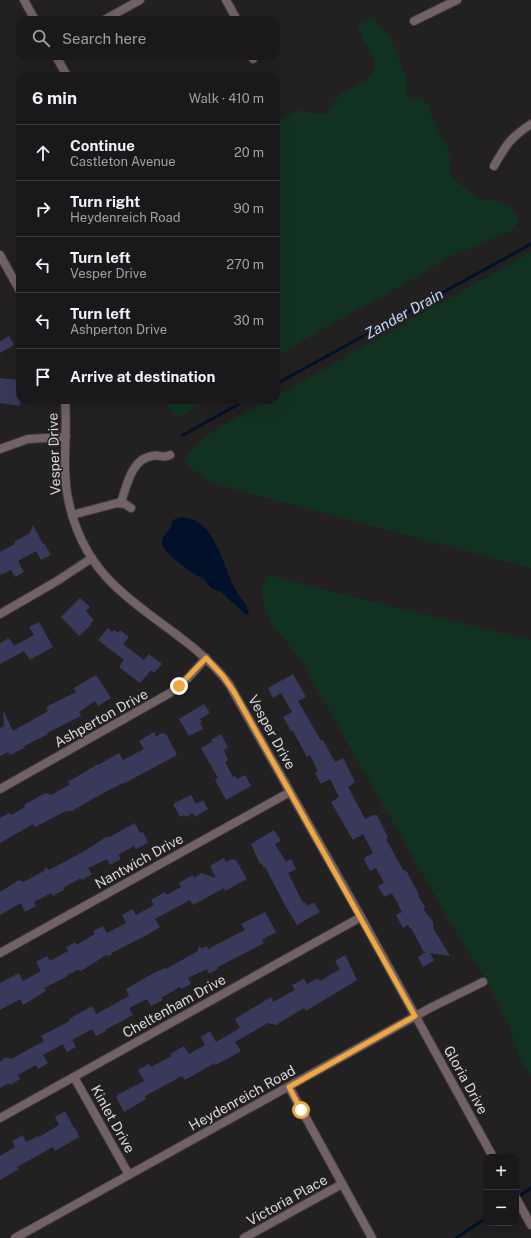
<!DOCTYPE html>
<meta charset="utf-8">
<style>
:root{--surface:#1a181a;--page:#232123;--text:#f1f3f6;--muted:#9fa0a2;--line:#383739}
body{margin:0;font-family:"Public Sans",sans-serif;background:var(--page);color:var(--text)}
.controls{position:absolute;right:12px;bottom:12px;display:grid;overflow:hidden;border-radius:8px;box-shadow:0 4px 16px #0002}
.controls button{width:36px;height:36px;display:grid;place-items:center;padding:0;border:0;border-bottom:1px solid var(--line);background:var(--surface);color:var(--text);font:20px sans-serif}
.stop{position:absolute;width:12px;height:12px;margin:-9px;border:3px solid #efa73e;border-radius:50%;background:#fff}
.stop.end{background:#efa73e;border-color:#fff;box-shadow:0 1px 4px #0008}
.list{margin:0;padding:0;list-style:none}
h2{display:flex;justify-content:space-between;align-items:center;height:52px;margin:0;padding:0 16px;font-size:17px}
h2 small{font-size:13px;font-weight:400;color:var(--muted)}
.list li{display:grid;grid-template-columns:26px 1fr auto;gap:12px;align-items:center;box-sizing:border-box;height:56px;padding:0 16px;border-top:1px solid var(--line)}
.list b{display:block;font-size:15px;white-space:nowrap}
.list p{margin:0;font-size:13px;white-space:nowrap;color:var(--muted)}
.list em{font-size:13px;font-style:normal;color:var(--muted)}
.icon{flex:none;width:22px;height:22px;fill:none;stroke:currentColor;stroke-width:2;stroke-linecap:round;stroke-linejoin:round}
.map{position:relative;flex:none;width:531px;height:1238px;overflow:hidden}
.search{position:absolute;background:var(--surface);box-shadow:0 4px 16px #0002;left:16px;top:16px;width:264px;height:44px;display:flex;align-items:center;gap:10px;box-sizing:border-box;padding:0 14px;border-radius:12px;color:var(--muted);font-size:15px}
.panel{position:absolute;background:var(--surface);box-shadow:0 4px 16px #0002;left:16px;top:72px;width:264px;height:332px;border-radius:12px}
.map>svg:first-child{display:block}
.green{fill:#123221}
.water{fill:#001129}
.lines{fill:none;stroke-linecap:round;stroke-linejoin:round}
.stream{stroke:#001129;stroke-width:3}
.building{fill:#393a5b}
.street-casing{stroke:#3d3a3c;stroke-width:10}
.street{stroke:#736168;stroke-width:8}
.route{stroke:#efa73e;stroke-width:5}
.labels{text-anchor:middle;stroke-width:3;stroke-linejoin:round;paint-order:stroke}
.street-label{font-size:14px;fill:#dad8da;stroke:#232022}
.water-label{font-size:15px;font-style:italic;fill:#c0d9f9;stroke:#232022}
</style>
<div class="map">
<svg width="531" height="1238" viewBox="0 0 531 1238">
<rect width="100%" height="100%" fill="#232022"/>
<g class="green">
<path d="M373 18 388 35 395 48 407 80 406 91 411 99H420L428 104 434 123 447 145 450 162V175L469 192 483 200 493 199 511 207 519 219 511 231 448 257 413 279 303 340 276 357V122C285 117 296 108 306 111 313 113 318 115 326 114L339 95 366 80 374 72 375 60 367 45 363 41 360 33 358 25 365 21Z"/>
<path d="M531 252V568L211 483 189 467 186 457C206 430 240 416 269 400H276V396Z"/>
<polygon points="165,400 208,400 178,418 173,414"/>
<polygon points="268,576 274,576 333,592 531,640 531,1075 521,1061 509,1025 491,988 455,930 345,739 303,663 271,622 263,602 263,585"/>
</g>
<path class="water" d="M181 517C186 518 191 519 196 521 216 531 225 569 234 587 239 597 248 604 249 615H246L221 592 211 588 203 578 191 572 168 554 162 544V539L171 527V523L173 520Z"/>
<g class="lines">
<g class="stream">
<polyline points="276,384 531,244"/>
<polyline points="183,435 246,400"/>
<polyline points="518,1197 531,1188"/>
<polyline points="456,1238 486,1218"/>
</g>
</g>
<g class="building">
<polygon points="9,336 14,345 0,353 0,341"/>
<polygon points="0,378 18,380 20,382 20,406 0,403"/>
<polygon points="33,525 43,544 44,543 51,555 41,560 36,551 18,561 24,572 15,577 11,570 0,575 0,552 15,544 14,542 30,533"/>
<polygon points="80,598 90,607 86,611 94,620 90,624 91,625 79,636 61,617"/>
<polygon points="39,622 53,647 30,660 24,651 0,664 0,643 9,638 14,646 34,635 29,627"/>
<polygon points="108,628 112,632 114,630 118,633 120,630 129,637 123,644 144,660 149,654 162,664 154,673 151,670 140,683 119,667 124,660 98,640"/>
<polygon points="293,674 306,697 298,701 321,741 323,740 335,762 343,758 355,782 348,787 365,819 374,815 377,815 388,838 386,839 403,870 407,872 419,895 418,896 425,907 424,910 433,922 433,928 450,956 430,953 434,961 423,967 418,957 426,952 424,952 411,928 410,928 408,925 403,928 396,915 402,912 392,893 384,897 378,886 384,883 376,868 370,871 365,862 364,858 373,853 363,834 353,840 331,802 339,797 330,779 321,784 315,773 318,771 310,755 307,757 293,731 291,731 283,717 292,712 281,693 273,698 268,688"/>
<polygon points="96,675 111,698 98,706 95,701 79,712 81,716 47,733 48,734 39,739 39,738 23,747 24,748 10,755 8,752 0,756 0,728 4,726 3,710 13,731 48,711 46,708 48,706 76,692 74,688"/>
<polygon points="204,704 210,713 200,719 202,722 200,723 203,729 189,736 179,719"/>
<polygon points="154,732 156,737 162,733 166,734 177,755 125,783 123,783 96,797 72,811 69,811 66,812 66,811 35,827 33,824 0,843 0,818 9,813 11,815 25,807 24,805 38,797 46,793 51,795 67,786 70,785 68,782 98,764 98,765 119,753 123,760 144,749 139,741"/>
<polygon points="221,734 228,748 224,750 228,760 225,762 233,777 235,776 237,779 245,775 251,786 226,800 215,780 218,778 201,748 212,742 211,740"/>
<polygon points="191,795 196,804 203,800 208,809 195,817 193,813 186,817 184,815 180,817 173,804"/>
<polygon points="135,823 140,833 143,832 148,842 144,845 136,849 134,846 118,855 121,859 110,865 107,859 88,868 92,874 82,880 81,878 63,888 64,890 53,896 51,893 34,902 36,906 25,912 21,903 0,915 0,892 19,880 23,882 44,871 45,867 49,870 86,850 106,837 109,837"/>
<polygon points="274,830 281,841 275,844 286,862 291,859 296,869 288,873 303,903 305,902 308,906 314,902 320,912 297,925 285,905 265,867 264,868 261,863 260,864 251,844"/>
<polygon points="224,858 226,862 232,859 236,860 247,879 225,891 224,888 193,905 190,900 155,919 160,927 147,935 112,953 111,955 108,956 106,955 81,971 78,970 67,975 68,976 44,988 46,991 23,1005 20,999 0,1010 0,983 19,973 23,981 41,971 36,962 47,956 50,961 68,951 66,947 75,942 76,945 95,934 93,931 103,926 107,933 126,923 122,915 132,909 136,915 154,905 151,900 165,892 166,895 181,887 179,883 193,875 194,878 201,873 216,878 210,866"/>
<polygon points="265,912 276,932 262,940 264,943 218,967 218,969 209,974 207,969 188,978 191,984 181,989 180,987 161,998 163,1000 151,1006 147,999 129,1008 133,1015 105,1030 106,1031 96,1036 92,1029 72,1040 76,1047 67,1052 63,1044 43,1055 48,1063 38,1069 36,1065 18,1075 20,1079 10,1085 9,1083 0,1088 0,1062 3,1059 6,1057 11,1059 44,1041 41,1036 70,1021 69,1019 92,1006 96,1014 129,996 126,989 159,970 159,971 165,968 166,969 198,951 198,947 203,948 207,946 208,949 245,930 241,924"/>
<polygon points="345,955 357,980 306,1011 304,1008 276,1025 268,1023 235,1042 241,1051 216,1065 215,1063 185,1080 182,1076 145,1096 146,1099 124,1112 116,1097 118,1096 117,1095 144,1081 138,1070 149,1064 151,1067 172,1056 170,1054 184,1046 189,1054 205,1045 201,1037 210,1031 216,1042 240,1028 235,1019 261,1003 271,997 273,1002 295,990 292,985 304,979 307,984 318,978 320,981 340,969 335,961"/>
<polygon points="65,1111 74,1128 76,1129 79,1137 55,1151 53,1147 17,1167 19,1169 0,1180 0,1156 15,1147 12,1141 23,1135 26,1142 38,1136 39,1137 59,1125 55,1117"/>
</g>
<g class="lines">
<defs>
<g id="street">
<polyline points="24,0 35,20"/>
<polyline points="226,0 237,20"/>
<polyline points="104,20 140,0"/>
<polyline points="414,21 457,0"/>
<polyline points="56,56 67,76"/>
<polyline points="252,56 253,59"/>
<path d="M494 166C506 145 510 138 531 124"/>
<polyline points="0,255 20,291"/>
<path d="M65 400C68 435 61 469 69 503 76 534 91 563 114 585 151 621 197 642 229 684L361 917 493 1157"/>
<polyline points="0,449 28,439 66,437"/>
<path d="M121 502C127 486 131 459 152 456 160 454 162 459 170 455"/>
<polyline points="72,515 117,503 125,504 131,508"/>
<polyline points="0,614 57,581 92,558"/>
<polyline points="0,789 170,693 188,678 206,658"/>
<polyline points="0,953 290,792"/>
<polyline points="74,1077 129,1175"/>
<polyline points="289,1087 372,1238"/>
<polyline points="0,1118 361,917"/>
<polyline points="516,1198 531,1225"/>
<polyline points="15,1238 432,1007 483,982"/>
<polyline points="244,1238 342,1184"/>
</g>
</defs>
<use href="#street" class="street-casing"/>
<use href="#street" class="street"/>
</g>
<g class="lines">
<polyline class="route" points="179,686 206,658 223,676 234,692 415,1016 289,1087 301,1110"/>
</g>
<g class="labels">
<g class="street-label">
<text transform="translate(54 454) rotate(-92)" y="5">Vesper Drive</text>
<text transform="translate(101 718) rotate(-29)" y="5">Ashperton Drive</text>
<text transform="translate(272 732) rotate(61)" y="5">Vesper Drive</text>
<text transform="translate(139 861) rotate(-29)" y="5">Nantwich Drive</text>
<text transform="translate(174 1006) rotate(-29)" y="5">Cheltenham Drive</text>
<text transform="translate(466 1080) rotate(61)" y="5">Gloria Drive</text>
<text transform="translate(242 1098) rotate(-29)" y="5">Heydenreich Road</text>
<text transform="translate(113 1119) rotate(61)" y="5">Kinlet Drive</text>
<text transform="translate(287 1200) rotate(-29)" y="5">Victoria Place</text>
</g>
<g class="water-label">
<text transform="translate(404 314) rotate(-29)" y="5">Zander Drain</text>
</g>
</g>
</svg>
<div class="controls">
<button>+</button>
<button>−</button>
</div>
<div class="stop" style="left:301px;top:1110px"></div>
<div class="stop end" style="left:179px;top:686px"></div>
<div class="search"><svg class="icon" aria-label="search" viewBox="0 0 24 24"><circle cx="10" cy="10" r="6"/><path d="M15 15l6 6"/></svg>Search here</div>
<section class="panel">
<h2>6 min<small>Walk · 410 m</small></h2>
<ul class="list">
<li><svg class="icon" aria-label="ahead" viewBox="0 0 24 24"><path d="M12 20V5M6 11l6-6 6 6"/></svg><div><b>Continue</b><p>Castleton Avenue</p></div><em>20 m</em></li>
<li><svg class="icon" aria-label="right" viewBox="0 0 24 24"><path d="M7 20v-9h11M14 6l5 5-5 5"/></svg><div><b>Turn right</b><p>Heydenreich Road</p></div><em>90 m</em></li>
<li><svg class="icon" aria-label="left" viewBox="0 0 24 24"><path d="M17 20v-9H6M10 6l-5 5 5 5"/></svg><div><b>Turn left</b><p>Vesper Drive</p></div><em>270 m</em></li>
<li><svg class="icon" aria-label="left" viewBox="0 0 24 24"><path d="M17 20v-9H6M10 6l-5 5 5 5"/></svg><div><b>Turn left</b><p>Ashperton Drive</p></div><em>30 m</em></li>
<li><svg class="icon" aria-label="arrive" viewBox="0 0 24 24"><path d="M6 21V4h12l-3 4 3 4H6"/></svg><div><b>Arrive at destination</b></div></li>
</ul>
</section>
</div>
